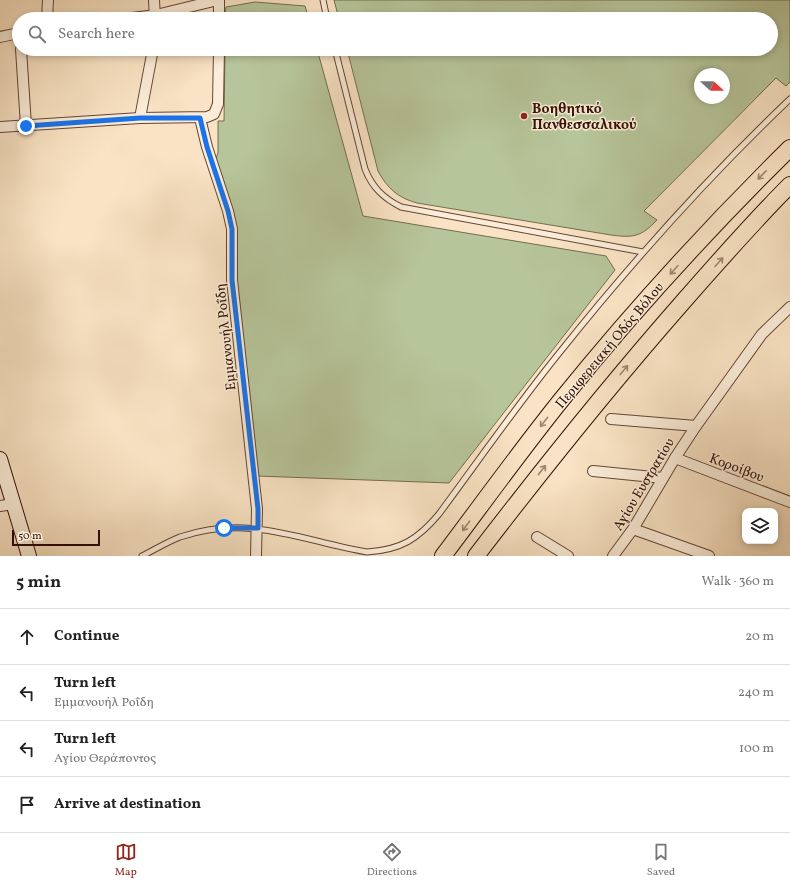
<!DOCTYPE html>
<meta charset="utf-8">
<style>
:root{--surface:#fff;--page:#f6f6f6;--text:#222;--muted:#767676;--line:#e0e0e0;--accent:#8f2418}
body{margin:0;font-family:Vollkorn,serif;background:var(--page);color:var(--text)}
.controls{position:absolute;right:12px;bottom:12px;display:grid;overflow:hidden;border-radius:8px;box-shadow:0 2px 6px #0003}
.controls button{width:36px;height:36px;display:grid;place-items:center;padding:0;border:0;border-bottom:1px solid var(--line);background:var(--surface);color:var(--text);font:20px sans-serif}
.compass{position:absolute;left:694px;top:68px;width:36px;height:36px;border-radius:50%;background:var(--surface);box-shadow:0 2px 6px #0003;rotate:111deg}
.scale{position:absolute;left:12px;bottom:10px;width:88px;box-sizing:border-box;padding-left:4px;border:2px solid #331205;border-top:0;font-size:11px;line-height:14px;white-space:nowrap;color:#331205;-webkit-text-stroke:3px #fbedd9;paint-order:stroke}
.stop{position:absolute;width:12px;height:12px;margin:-9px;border:3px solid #1a73e8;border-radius:50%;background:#fff}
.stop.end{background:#1a73e8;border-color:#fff;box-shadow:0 1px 4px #0008}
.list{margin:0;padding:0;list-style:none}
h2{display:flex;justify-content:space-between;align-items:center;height:52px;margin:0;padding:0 16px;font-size:17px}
h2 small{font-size:13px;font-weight:400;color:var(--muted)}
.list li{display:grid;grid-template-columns:26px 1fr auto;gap:12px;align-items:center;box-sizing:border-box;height:56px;padding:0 16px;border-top:1px solid var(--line)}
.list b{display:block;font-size:15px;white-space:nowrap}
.list p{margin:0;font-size:13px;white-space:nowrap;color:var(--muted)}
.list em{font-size:13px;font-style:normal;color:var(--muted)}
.icon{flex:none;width:22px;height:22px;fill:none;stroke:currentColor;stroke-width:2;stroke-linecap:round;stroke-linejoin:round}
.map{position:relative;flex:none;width:790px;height:556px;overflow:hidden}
.search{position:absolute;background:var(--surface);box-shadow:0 2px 6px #0003;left:12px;right:12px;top:12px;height:44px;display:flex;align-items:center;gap:10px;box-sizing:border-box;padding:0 14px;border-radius:22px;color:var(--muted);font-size:15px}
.sheet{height:276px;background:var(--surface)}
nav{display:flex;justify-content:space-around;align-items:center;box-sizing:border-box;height:56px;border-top:1px solid var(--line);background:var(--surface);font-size:11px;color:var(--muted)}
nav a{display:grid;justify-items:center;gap:2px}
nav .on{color:var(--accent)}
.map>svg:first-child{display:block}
.green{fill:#b7c59a;stroke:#756c50;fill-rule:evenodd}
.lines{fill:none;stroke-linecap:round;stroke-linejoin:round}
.lane-casing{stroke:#644635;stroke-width:7}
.street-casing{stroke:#644635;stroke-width:12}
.secondary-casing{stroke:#331205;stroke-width:16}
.primary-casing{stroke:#331205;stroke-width:18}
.lane{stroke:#fbedd9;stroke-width:5}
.street{stroke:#fbedd9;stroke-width:10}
.secondary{stroke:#fbedd9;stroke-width:14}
.primary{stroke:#f9e3c4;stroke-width:16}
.oneway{stroke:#a0856e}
.route{stroke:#1a73e8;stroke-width:5}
.poi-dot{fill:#8f2418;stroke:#fbedd9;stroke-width:1.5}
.labels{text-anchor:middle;stroke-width:3;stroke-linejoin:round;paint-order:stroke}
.poi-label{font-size:14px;font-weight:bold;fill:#331205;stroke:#fbedd9;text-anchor:start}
.street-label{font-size:14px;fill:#331205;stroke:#fbedd9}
</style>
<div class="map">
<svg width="790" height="556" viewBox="0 0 790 556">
<rect width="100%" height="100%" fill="#f9e3c4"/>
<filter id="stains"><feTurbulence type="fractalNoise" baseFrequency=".005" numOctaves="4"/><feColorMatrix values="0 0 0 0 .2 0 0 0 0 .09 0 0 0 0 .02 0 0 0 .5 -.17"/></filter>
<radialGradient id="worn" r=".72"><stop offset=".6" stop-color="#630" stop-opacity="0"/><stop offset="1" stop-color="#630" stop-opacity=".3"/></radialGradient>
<g class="green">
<path d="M334 0H790V82L786 86 776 78 644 211 657 220C641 237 633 238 611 235L417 203C398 198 387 188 378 171L347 49H771V19H339ZM700 74H724V98H700Z"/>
<polygon points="255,2 305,6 309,19 225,19 226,7"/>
<polygon points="225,49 317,49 363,216 606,256 615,270 449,483 257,476 233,260 216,158 218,153 218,121 224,121"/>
</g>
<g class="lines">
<defs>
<g id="lane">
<polyline points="323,0 327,19"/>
<path d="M335 49 365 169C372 187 383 198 401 207L643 252"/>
<path d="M142 556C154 550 167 542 180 537 250 514 299 540 367 552 401 550 418 539 439 514 479 460 518 404 560 352 632 262 707 178 790 99"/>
</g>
<g id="street">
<polyline points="154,0 155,19"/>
<polyline points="47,19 48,0"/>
<polyline points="124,19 156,15 218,0"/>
<polyline points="219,19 219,0"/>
<polyline points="0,37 19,33"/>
<polyline points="21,49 26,126"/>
<polyline points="140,118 153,49"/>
<polyline points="200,118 207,147 228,211 232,229 232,280 257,509 256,556"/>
<polyline points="0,127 140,118 207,117 214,114 218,104 219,49"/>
<polyline points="611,419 696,426"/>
<polyline points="675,458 790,502"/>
<polyline points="593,471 663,478"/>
<polyline points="0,506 13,504"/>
<polyline points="633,529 709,556"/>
<polyline points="537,537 568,556"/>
<polyline points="613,556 633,529 675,458 696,426 762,334 790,307"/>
</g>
<polyline id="secondary" points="0,459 29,556"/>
<g id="primary">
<path d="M443 556C483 503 521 450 562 399 633 311 710 227 790 148"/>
<path d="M476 556C542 470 610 385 682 303 717 263 752 223 790 185"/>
</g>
</defs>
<use href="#lane" class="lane-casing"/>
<use href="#street" class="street-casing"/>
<use href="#secondary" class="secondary-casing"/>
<use href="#primary" class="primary-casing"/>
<use href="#lane" class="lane"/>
<use href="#street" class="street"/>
<use href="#secondary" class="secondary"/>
<use href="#primary" class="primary"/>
</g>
<defs><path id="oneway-shaft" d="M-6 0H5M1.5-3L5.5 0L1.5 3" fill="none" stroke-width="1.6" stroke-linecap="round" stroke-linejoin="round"/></defs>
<g class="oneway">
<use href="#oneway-shaft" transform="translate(762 175) rotate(135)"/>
<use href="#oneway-shaft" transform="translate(719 262) rotate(-48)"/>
<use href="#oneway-shaft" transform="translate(674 270) rotate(132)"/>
<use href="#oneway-shaft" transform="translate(624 370) rotate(-50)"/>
<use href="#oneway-shaft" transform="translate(544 422) rotate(128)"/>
<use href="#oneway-shaft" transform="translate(542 470) rotate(-52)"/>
<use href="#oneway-shaft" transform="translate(466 526) rotate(127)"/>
</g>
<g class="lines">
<polyline class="route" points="26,126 140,118 200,118 207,147 228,211 232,229 232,280 258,509 258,528 224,528"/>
</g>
<circle class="poi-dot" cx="524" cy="116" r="4"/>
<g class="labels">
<g class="poi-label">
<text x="532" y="113">Βοηθητικό<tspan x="532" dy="16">Πανθεσσαλικού</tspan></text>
</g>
<g class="street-label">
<text transform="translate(225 337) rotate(-96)" y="5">Εμμανουήλ Ροΐδη</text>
<text transform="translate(609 345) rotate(-50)" y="5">Περιφερειακή Οδός Βόλου</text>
<text transform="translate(737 467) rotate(21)" y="5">Κοροίβου</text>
<text transform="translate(643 484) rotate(-59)" y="5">Αγίου Ευστρατίου</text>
</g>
</g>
<rect width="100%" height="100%" filter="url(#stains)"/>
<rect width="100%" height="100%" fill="url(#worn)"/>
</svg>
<div class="controls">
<button><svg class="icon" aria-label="layers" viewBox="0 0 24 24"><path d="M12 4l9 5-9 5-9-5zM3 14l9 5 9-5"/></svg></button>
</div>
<svg class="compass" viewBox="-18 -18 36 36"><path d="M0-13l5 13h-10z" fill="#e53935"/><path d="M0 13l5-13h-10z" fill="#767676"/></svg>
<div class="scale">50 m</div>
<div class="stop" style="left:224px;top:528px"></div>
<div class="stop end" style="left:26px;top:126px"></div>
<div class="search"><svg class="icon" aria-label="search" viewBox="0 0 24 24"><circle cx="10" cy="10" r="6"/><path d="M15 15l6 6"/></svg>Search here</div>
</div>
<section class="sheet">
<h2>5 min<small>Walk · 360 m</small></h2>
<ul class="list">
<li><svg class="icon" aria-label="ahead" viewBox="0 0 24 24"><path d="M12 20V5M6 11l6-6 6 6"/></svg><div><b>Continue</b></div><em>20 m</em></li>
<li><svg class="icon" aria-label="left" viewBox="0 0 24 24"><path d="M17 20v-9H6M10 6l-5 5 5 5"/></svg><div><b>Turn left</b><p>Εμμανουήλ Ροΐδη</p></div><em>240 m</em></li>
<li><svg class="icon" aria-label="left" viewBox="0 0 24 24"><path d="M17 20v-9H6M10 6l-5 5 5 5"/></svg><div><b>Turn left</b><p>Αγίου Θεράποντος</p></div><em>100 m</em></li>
<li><svg class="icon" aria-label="arrive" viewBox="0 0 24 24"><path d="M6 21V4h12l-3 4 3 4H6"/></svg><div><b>Arrive at destination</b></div></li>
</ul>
</section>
<nav>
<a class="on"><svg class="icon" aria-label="map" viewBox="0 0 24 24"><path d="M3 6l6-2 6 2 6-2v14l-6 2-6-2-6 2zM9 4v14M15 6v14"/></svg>Map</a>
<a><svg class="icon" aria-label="directions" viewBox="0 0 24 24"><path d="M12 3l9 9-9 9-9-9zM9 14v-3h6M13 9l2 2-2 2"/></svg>Directions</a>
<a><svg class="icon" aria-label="saved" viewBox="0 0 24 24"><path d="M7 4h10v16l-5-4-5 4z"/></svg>Saved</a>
</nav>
